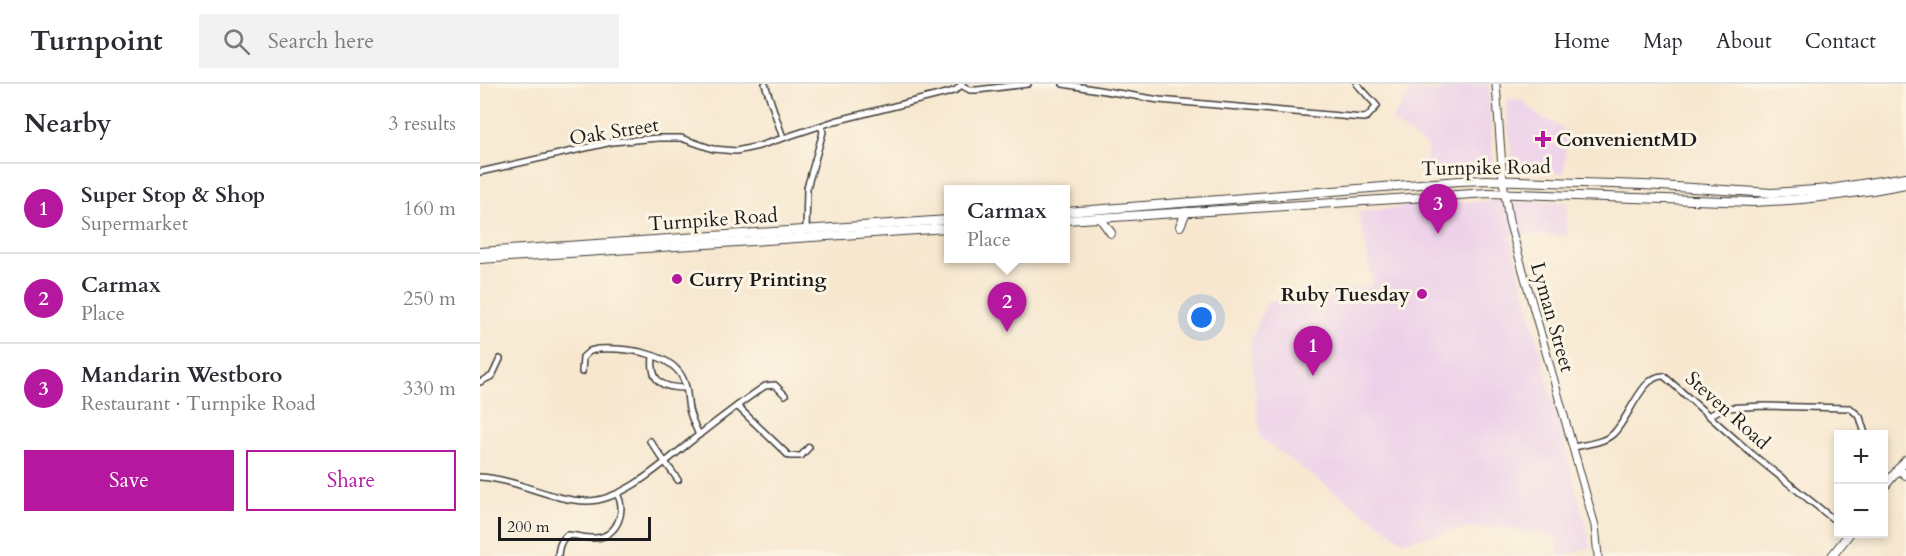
<!DOCTYPE html>
<meta charset="utf-8">
<style>
:root{--surface:#fff;--page:#f2f2f3;--text:#2b2b33;--muted:#7c7c81;--line:#e1e1e2;--accent:#b5179e}
body{margin:0;font-family:Cardo,serif;background:var(--page);color:var(--text)}
.controls{position:absolute;right:18px;bottom:18px;display:grid;overflow:hidden;border-radius:0px;box-shadow:0 3px 9px #0003}
.controls button{width:54px;height:54px;display:grid;place-items:center;padding:0;border:0;border-bottom:2px solid var(--line);background:var(--surface);color:var(--text);font:30px sans-serif}
.scale{position:absolute;left:18px;bottom:15px;width:153px;box-sizing:border-box;padding-left:6px;border:3px solid #1c1c1c;border-top:0;font-size:16px;line-height:21px;white-space:nowrap;color:#1c1c1c;-webkit-text-stroke:4px #fcf5e5;paint-order:stroke}
.you{position:absolute;left:722px;top:234px;width:21px;height:21px;margin:-15px;border:4px solid #fff;border-radius:50%;background:#1a73e8;box-shadow:0 0 0 9px #1a73e833}
.badge{display:grid;place-items:center;width:39px;height:39px;border-radius:50%;background:var(--accent);color:#fff;font-size:20px;font-weight:700}
.pin{position:absolute;translate:-50% -50px;filter:drop-shadow(0 2px 3px #0008)}
.pin::after{content:'';position:absolute;top:32px;width:21px;height:18px;background:inherit;clip-path:polygon(0 0,100% 0,50% 100%)}
.popup{position:absolute;left:464px;top:101px;width:126px;height:78px;box-sizing:border-box;display:grid;place-content:center;border-radius:0px;background:var(--surface);filter:drop-shadow(0 2px 4px #0005);font-size:20px;white-space:nowrap;color:var(--muted)}
.popup b{font-size:22px;color:var(--text)}
.popup::after{content:'';position:absolute;left:50%;top:100%;margin-left:-12px;border:12px solid transparent;border-top-color:var(--surface)}
.list{margin:0;padding:0;list-style:none}
h2{display:flex;justify-content:space-between;align-items:center;height:78px;margin:0;padding:0 24px;font-size:26px}
h2 small{font-size:20px;font-weight:400;color:var(--muted)}
.list li{display:grid;grid-template-columns:39px 1fr auto;gap:18px;align-items:center;box-sizing:border-box;height:90px;padding:0 24px;border-top:2px solid var(--line)}
.list b{display:block;font-size:22px;white-space:nowrap}
.list p{margin:0;font-size:20px;white-space:nowrap;color:var(--muted)}
.list em{font-size:20px;font-style:normal;color:var(--muted)}
.actions{display:flex;gap:12px;padding:18px 24px}
.actions a{flex:1;padding:14px 0;border:2px solid var(--accent);border-radius:0px;text-align:center;font-size:21px;color:var(--accent)}
.actions .main{background:var(--accent);color:#fff}
.icon{flex:none;width:33px;height:33px;fill:none;stroke:currentColor;stroke-width:2;stroke-linecap:round;stroke-linejoin:round}
.map{position:relative;flex:none;width:1426px;height:472px;overflow:hidden}
header{display:flex;align-items:center;gap:36px;box-sizing:border-box;height:84px;padding:0 30px;background:var(--surface);border-bottom:2px solid var(--line)}
header strong{font-size:28px}
nav{display:flex;gap:33px;margin-inline-start:auto;font-size:21px}
.search{width:420px;height:54px;background:var(--page);display:flex;align-items:center;gap:15px;box-sizing:border-box;padding:0 21px;border-radius:0px;color:var(--muted);font-size:22px}
main{display:flex}
aside{flex:1;background:var(--surface)}
.map>svg:first-child{display:block}
.built{fill:#edd1e9}
.lines{fill:none;stroke-linecap:round;stroke-linejoin:round}
.minor-casing{stroke:#3d3a37;stroke-width:8}
.tertiary-casing{stroke:#3d3a37;stroke-width:9}
.secondary-casing{stroke:#3d3a37;stroke-width:10}
.trunk-casing{stroke:#3d3a37;stroke-width:10}
.minor{stroke:#fff;stroke-width:5}
.tertiary{stroke:#fff;stroke-width:7}
.secondary{stroke:#fff;stroke-width:8}
.trunk{stroke:#fff;stroke-width:8}
.poi-dot{fill:#b5179e;stroke:#fcf5e5;stroke-width:2}
.labels{text-anchor:middle;stroke-width:6;stroke-linejoin:round;paint-order:stroke}
.street-label{font-size:20px;fill:#1c1c1c;stroke:#fcf5e5}
.poi-label{font-size:20px;font-weight:bold;fill:#1c1c1c;stroke:#fcf5e5;text-anchor:start}
</style>
<header>
<strong>Turnpoint</strong>
<div class="search"><svg class="icon" aria-label="search" viewBox="0 0 24 24"><circle cx="10" cy="10" r="6"/><path d="M15 15l6 6"/></svg>Search here</div>
<nav><a>Home</a><a>Map</a><a>About</a><a>Contact</a></nav>
</header>
<main>
<aside>
<h2>Nearby<small>3 results</small></h2>
<ul class="list">
<li><span class="badge">1</span><div><b>Super Stop &amp; Shop</b><p>Supermarket</p></div><em>160 m</em></li>
<li><span class="badge">2</span><div><b>Carmax</b><p>Place</p></div><em>250 m</em></li>
<li><span class="badge">3</span><div><b>Mandarin Westboro</b><p>Restaurant · Turnpike Road</p></div><em>330 m</em></li>
</ul>
<div class="actions"><a class="main">Save</a><a>Share</a></div>
</aside>
<div class="map">
<svg width="1426" height="472" viewBox="0 0 1426 472">
<rect width="100%" height="100%" fill="#fcf5e5"/>
<filter id="ink" filterUnits="userSpaceOnUse"><feTurbulence type="fractalNoise" baseFrequency=".0167" numOctaves="2"/><feDisplacementMap in="SourceGraphic" scale="12" xChannelSelector="R" yChannelSelector="G"/><feConvolveMatrix kernelMatrix="1 2 1 2 8 2 1 2 1" color-interpolation-filters="sRGB"/></filter>
<filter id="wash" filterUnits="userSpaceOnUse"><feTurbulence type="fractalNoise" baseFrequency=".008" numOctaves="4" result="noise"/><feDisplacementMap in="SourceGraphic" scale="24" xChannelSelector="R" yChannelSelector="G"/><feGaussianBlur stdDeviation="1.35" result="paint"/><feColorMatrix in="noise" values="0 0 0 0 0 0 0 0 0 0 0 0 0 0 0 0 0 1.4 0 .05"/><feComposite in="paint" operator="in"/></filter>
<g filter="url(#wash)">
<rect width="100%" height="100%" fill="#f7e7cf"/>
<g class="built">
<polygon points="969,0 1009,0 1013,88 942,93 948,63 911,37 931,7 959,7"/>
<polygon points="1041,15 1063,36 1067,35 1087,48 1084,89 1040,88 1033,83 1026,21 1027,16"/>
<polygon points="1017,116 1087,118 1087,152 1030,150 1111,463 1085,472 1080,472 1074,453 1023,444 991,444 923,457 780,354 770,260 787,217 893,201 878,128 949,120"/>
</g>
</g>
<g filter="url(#ink)">
<g class="lines">
<defs>
<g id="minor">
<polyline points="285,0 303,54"/>
<polyline points="583,0 679,16 883,34 887,33 897,22 877,0"/>
<polyline points="481,1 490,6 497,6 548,0"/>
<polyline points="0,88 132,58 178,54 201,54 233,65 256,67 279,62 355,37 467,9 476,6 482,0"/>
<polyline points="326,146 327,104 343,48 341,42"/>
<path d="M173 272C170 298 182 304 206 304"/>
<path d="M102 288 103 273 110 267 118 265C146 264 193 268 204 297 208 306 207 316 209 325 211 334 215 342 219 351"/>
<polyline points="0,298 12,292 20,275"/>
<polyline points="257,322 309,372 321,372 329,363"/>
<polyline points="1230,331 1244,324 1284,322 1370,324 1380,333 1385,350"/>
<polyline points="170,357 198,396"/>
<path d="M1094 363C1107 360 1123 359 1133 350 1149 335 1162 290 1184 292L1272 370 1358 439"/>
<path d="M0 393C37 395 72 417 107 417 144 417 187 376 215 354 238 336 261 318 285 302L295 301 305 311"/>
<path d="M78 471C79 463 80 457 87 451 97 451 106 455 116 454 137 452 147 427 137 410"/>
</g>
<polyline id="tertiary" points="1016,0 1023,97 1029,137 1115,442 1118,472"/>
<g id="secondary">
<polyline points="1418,385 1426,391"/>
<polyline points="1404,403 1426,376"/>
<polyline points="1352,472 1369,450"/>
</g>
<g id="trunk">
<polyline points="586,128 979,97 1007,96 1164,101 1292,109 1350,105 1426,93"/>
<polyline points="620,134 631,149"/>
<path d="M586 136 1008 109 1273 118C1325 116 1375 110 1426 100"/>
<polyline points="700,142 706,128"/>
<polyline points="0,168 468,136"/>
<polyline points="0,175 468,144"/>
</g>
</defs>
<use href="#minor" class="minor-casing"/>
<use href="#tertiary" class="tertiary-casing"/>
<use href="#secondary" class="secondary-casing"/>
<use href="#trunk" class="trunk-casing"/>
<use href="#minor" class="minor"/>
<use href="#tertiary" class="tertiary"/>
<use href="#secondary" class="secondary"/>
<use href="#trunk" class="trunk"/>
</g>
</g>
<g class="poi-dot">
<path d="M1060 46h6v6h6v6h-6v6h-6v-6h-6v-6h6z"/>
<circle cx="197" cy="195" r="6"/>
<circle cx="942" cy="210" r="6"/>
</g>
<g class="labels">
<g class="street-label">
<text transform="translate(134 47) rotate(-9)" y="7">Oak Street</text>
<text transform="translate(1006 83) rotate(-1)" y="7">Turnpike Road</text>
<text transform="translate(233 135) rotate(-4)" y="7">Turnpike Road</text>
<text transform="translate(1073 233) rotate(74)" y="7">Lyman Street</text>
<text transform="translate(1248 326) rotate(42)" y="7">Steven Road</text>
</g>
<g class="poi-label">
<text x="1076" y="62">ConvenientMD</text>
<text x="209" y="202">Curry Printing</text>
<text x="930" y="217" text-anchor="end">Ruby Tuesday</text>
</g>
</g>
</svg>
<div class="controls">
<button>+</button>
<button>−</button>
</div>
<div class="scale">200 m</div>
<div class="you"></div>
<div class="pin badge" style="left:833px;top:292px">1</div>
<div class="pin badge" style="left:527px;top:248px">2</div>
<div class="popup"><b>Carmax</b>Place</div>
<div class="pin badge" style="left:958px;top:150px">3</div>
</div>
</main>
